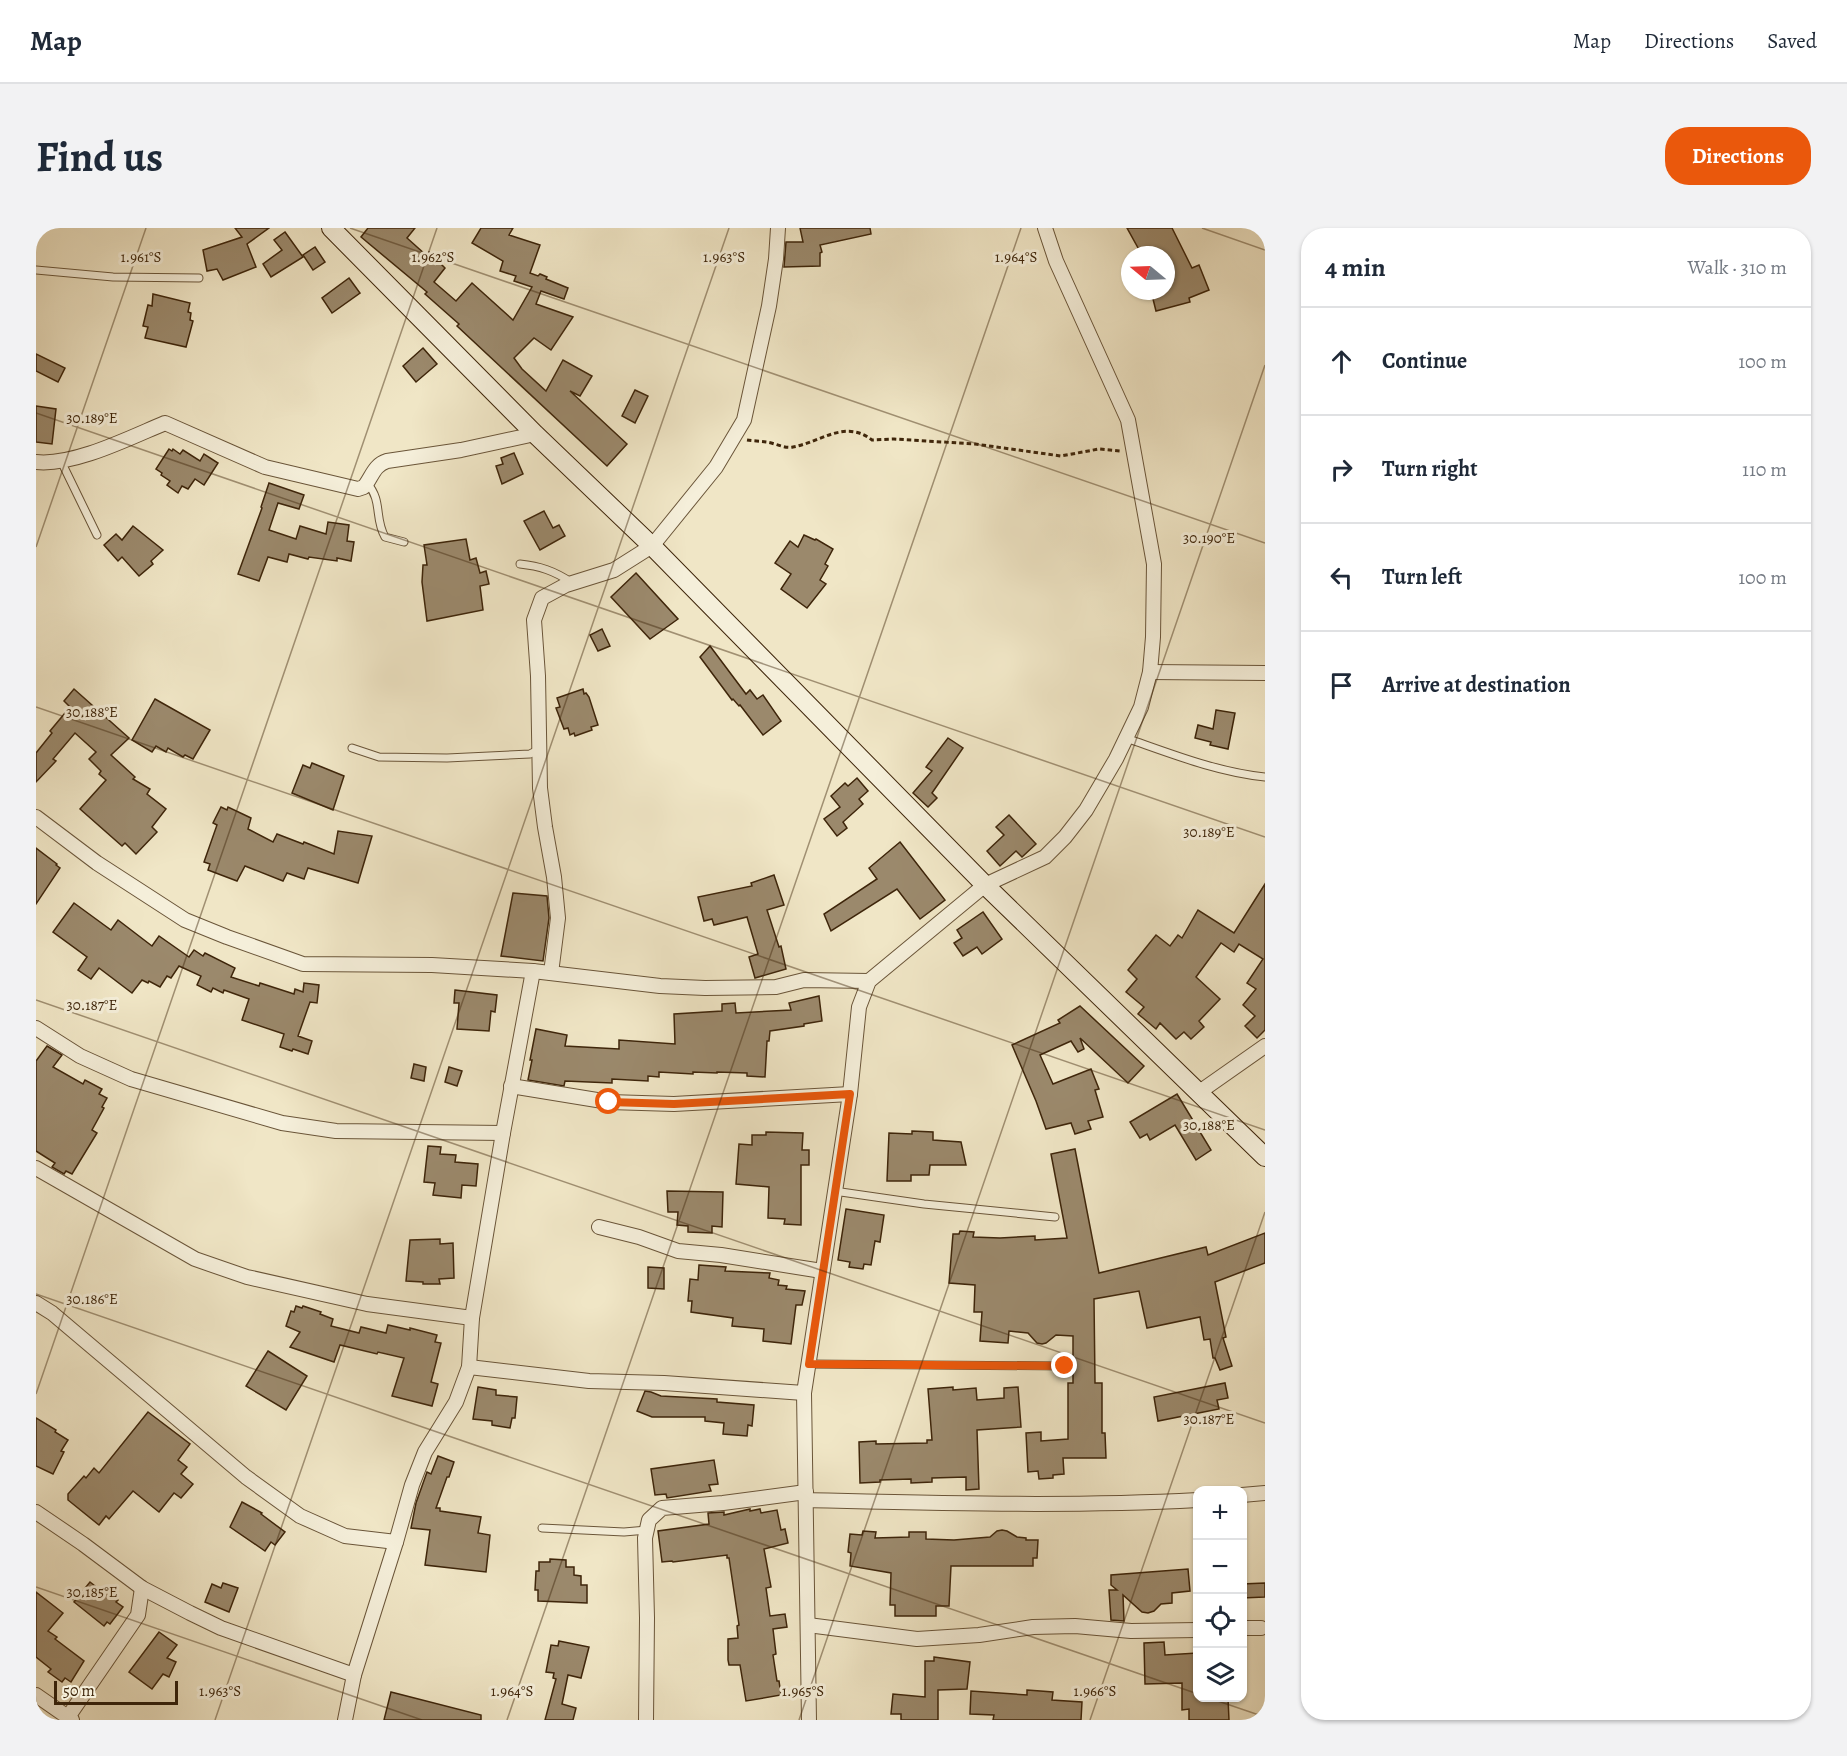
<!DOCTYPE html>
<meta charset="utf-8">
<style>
:root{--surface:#fff;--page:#f2f2f3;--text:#1f2937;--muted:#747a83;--line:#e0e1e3;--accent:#ea580c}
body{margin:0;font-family:Alegreya,serif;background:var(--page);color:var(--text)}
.controls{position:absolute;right:18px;bottom:18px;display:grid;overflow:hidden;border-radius:12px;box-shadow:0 2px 4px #0004}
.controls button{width:54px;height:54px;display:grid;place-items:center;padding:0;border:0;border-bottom:2px solid var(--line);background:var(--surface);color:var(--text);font:30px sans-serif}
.compass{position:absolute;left:1085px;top:18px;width:54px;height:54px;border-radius:50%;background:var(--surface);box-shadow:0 2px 4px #0004;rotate:289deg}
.scale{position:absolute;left:18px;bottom:15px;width:124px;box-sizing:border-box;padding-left:6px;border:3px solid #3e250a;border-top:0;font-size:16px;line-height:21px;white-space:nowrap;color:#3e250a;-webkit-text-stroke:4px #f5efda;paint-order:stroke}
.stop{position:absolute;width:18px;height:18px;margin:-14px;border:4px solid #ea580c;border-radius:50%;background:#fff}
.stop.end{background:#ea580c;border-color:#fff;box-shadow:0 2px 6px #0008}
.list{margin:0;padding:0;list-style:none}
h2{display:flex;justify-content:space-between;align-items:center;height:78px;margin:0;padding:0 24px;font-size:26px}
h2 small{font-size:20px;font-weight:400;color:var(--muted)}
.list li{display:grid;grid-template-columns:39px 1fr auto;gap:18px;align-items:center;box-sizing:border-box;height:108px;padding:0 24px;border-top:2px solid var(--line)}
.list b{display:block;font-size:22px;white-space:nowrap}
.list em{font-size:20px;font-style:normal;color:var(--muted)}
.icon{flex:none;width:33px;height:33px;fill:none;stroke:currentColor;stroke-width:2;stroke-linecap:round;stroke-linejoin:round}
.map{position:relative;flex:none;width:1229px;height:1492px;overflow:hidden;border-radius:24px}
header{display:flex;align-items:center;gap:36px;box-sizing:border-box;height:84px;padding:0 30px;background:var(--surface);border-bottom:2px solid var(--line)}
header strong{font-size:28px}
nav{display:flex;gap:33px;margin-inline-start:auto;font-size:21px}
.intro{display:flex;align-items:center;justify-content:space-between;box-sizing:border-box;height:144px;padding:0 36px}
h1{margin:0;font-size:42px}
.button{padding:15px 27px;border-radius:24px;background:var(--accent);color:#fff;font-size:21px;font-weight:700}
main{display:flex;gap:36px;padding:0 36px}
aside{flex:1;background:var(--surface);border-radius:24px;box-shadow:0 2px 4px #0004}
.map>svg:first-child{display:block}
.building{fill:#9b896c;stroke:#3e250a;stroke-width:1.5}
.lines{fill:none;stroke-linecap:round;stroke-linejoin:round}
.lane-casing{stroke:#6a5539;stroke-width:9}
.street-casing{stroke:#6a5539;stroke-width:16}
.secondary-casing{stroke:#3e250a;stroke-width:20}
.path{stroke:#3e250a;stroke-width:3;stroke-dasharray:4.5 3;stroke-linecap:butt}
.lane{stroke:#f5efda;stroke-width:7}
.street{stroke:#f5efda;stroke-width:14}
.secondary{stroke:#f5efda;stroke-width:18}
.route{stroke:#ea580c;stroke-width:8}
.ticks{fill:none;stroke:#3e250a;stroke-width:1.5;stroke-opacity:0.45}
.ticks-label{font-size:15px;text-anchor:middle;fill:#3e250a;stroke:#f5efda;stroke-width:6;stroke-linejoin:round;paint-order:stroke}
</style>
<header>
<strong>Map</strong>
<nav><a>Map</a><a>Directions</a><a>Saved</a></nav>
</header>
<div class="intro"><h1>Find us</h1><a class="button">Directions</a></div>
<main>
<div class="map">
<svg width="1229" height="1492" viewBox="0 0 1229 1492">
<rect width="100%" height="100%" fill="#f0e6c6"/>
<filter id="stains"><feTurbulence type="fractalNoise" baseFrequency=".00333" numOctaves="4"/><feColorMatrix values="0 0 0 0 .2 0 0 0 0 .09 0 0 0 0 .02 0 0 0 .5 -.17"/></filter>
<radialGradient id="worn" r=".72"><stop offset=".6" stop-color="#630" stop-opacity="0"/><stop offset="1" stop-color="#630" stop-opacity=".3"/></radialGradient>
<g class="building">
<polygon points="199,0 233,0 211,16 220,39 187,52 181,41 171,43 167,22 206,9"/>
<polygon points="332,0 379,0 371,10 390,27 393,24 409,40 398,54 420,73 436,55 477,92 496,59 478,53 480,48 464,43 467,33 436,15 445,0 477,0 473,7 504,17 494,45 502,48 504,46 511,49 510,51 532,60 528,71 505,63 500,76 537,89 515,122 498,110 478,130 486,141 510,163 527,132 556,148 544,168 534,163 591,216 571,238 421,98 423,96 389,66 391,64 325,9"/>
<polygon points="764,0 834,0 835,6 784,17 786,24 784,25 784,38 748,39 750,14 767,14"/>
<polygon points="1091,0 1136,0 1156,40 1163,37 1173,62 1153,70 1154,74 1120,83 1115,63 1130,63 1130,27 1106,27"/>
<polygon points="249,4 267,29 235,49 227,36 246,22 238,12"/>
<polygon points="279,19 289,34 277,42 267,27"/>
<polygon points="313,50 324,65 296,85 286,70"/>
<polygon points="117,66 154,75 152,84 155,85 154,92 157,93 150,119 109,110 112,99 107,98 112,77 116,78"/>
<polygon points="387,120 401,136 380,154 367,138"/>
<polygon points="0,126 29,140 22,154 0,143"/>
<polygon points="599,162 612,168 599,195 586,188"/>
<polygon points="0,178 20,181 16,216 0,214"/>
<polygon points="133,221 136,223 137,221 144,226 147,222 164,233 168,226 182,235 168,257 159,251 152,261 146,258 142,265 131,257 134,253 125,247 126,245 120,241"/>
<polygon points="478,225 487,246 466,256 460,238 467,236 465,230"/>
<polygon points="233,255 268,267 263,281 242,275 233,302 260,311 264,298 290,306 292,294 313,297 311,313 318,314 315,333 301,330 301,333 273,329 272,331 253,326 251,334 232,329 223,353 202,346 226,280 225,279"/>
<polygon points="508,283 517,300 523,297 529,308 504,322 488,293"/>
<polygon points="97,298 127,322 115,333 117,336 103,348 86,329 82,333 68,317 80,306 86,312"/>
<polygon points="768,307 779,312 780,311 797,321 789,336 792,338 784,352 790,356 771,380 745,361 755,346 739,335 754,313 762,319"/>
<polygon points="430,311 434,332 440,330 444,345 450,343 453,356 444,358 447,382 391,393 386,354 387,337 391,337 388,317"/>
<polygon points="600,345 642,391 614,411 575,369"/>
<polygon points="566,401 574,418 562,423 554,407"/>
<polygon points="674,418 710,466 714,462 721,471 727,467 745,493 727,507 704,477 703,478 697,471 696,472 664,429"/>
<polygon points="38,461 93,510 75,527 99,549 97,551 114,561 111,566 130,581 116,599 121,604 100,626 89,615 86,618 44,581 70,552 63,546 65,543 53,531 60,524 39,505 17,531 20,533 0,554 0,525 16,505 14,503 34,479 28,473"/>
<polygon points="547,461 548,466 550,465 553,469 562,497 555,499 556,502 539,508 538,505 534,507 532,500 528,501 520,480 524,479 521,470"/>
<polygon points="119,471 174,502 157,531 149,527 147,529 132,520 130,524 120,518 116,524 96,512"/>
<polygon points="1180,482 1199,485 1192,521 1174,517 1175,514 1159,510 1162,497 1177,501"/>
<polygon points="912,510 927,520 896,565 901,570 892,579 877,565 896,543 890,539"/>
<polygon points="276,535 308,548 297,582 256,565 267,537 274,540"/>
<polygon points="821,550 832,563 823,571 827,576 807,594 811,600 801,608 788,591 804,579 795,568 809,555 812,558"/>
<polygon points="185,579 191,582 192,579 215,590 212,601 237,614 241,606 267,616 268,614 298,626 302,603 336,608 322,655 272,640 268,651 251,645 247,653 209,638 201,653 172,642 174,636 168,634 181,597 177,595"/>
<polygon points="973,587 1000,616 986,629 980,623 964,638 951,623 968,607 960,599"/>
<polygon points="864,614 909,672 884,691 861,661 795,703 788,686 841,651 833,640"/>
<polygon points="0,620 21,636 20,637 24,640 0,676"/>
<polygon points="738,647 748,677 731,682 743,719 745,718 750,741 719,750 713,729 722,726 711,689 678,697 676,691 668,693 662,669 716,658 715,655"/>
<polygon points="1229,656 1229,802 1221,810 1209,798 1219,788 1207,777 1220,761 1211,755 1227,731 1203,716 1198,724 1185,715 1160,749 1184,771 1163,793 1168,799 1155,811 1148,804 1140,811 1124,795 1120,801 1107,790 1102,786 1108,779 1090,764 1101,751 1092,742 1120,707 1134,718 1142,707 1146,710 1162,682 1198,705"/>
<polygon points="477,665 511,668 513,690 507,733 465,728"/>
<polygon points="38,675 75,702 82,692 116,718 123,708 153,729 158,722 167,728 169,725 199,740 195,749 223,758 224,755 258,766 259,761 267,764 268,755 283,757 281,775 274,774 262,808 276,813 272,826 257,821 256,823 244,819 248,806 206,792 213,771 188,762 187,765 177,760 175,764 161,757 165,748 143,738 135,750 131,748 124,759 113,753 112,755 106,752 96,765 63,740 55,751 42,742 51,729 17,704"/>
<polygon points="947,684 966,711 946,726 941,719 927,728 918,715 926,710 921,702"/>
<polygon points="419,762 461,767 459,784 455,783 453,803 421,801 423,775 418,775"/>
<polygon points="783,768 786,793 768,796 768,798 734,803 733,813 731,813 729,849 711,848 711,845 681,844 681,845 657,844 657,846 623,844 623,849 612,848 612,853 576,851 576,855 529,853 528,858 492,852 496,832 494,832 500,801 531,807 529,818 583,821 583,812 639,816 638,786 686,783 686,776 699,775 700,785 755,782 753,775"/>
<polygon points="1044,778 1108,838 1092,855 1044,810 1048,821 1042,824 1035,813 1004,827 1017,856 1055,841 1063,861 1059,862 1067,889 1052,893 1055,901 1039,906 1035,895 1010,901 1000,873 976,817 1024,795 1022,792"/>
<polygon points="11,818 26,827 17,839 47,856 49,852 66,861 63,866 71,870 66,879 68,880 56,902 61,905 36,946 30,943 28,946 16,939 19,935 0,923 0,833"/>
<polygon points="378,836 390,839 388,853 375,850"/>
<polygon points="413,839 426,843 421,858 409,854"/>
<polygon points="1141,866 1175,922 1160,932 1139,897 1114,912 1111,906 1104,910 1094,894"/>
<polygon points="876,903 897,904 897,912 925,914 930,937 894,937 893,947 875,947 875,953 851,953 853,905 876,906"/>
<polygon points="730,904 767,905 766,922 773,922 773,937 765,937 765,997 748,996 749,991 732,990 733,959 700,956 703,916 716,917 716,907 730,907"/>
<polygon points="392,918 405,919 404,926 420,927 419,934 442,936 440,958 426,957 425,970 397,967 399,955 388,954"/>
<polygon points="1039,921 1063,1045 1170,1019 1172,1027 1229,1005 1229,1035 1179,1054 1190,1109 1187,1110 1196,1138 1184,1142 1179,1130 1177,1130 1174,1111 1168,1112 1164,1089 1111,1100 1103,1063 1058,1071 1059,1155 1066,1155 1066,1205 1069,1205 1070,1230 1027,1230 1028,1246 1017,1247 1017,1250 1003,1251 1002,1243 992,1244 990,1205 1005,1204 1005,1213 1032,1211 1032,1155 1037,1155 1037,1108 1020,1107 1010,1115 1006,1116 1001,1115 992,1105 973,1103 972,1115 944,1113 946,1084 938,1084 939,1057 913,1055 917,1006 923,1006 924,1003 938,1004 937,1009 964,1010 999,1008 999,1012 1031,1010 1015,926"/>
<polygon points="631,963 687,964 686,999 676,998 676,1005 652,1004 652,998 641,997 642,984 632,984"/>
<polygon points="810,981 848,987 844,1014 839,1013 835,1037 828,1036 827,1041 813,1039 814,1034 802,1032"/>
<polygon points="404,1011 404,1016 417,1015 418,1050 403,1051 404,1056 387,1056 387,1054 370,1053 374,1012"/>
<polygon points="663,1037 690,1039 689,1043 734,1045 733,1050 743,1052 742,1057 751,1058 750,1061 769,1063 766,1077 760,1077 755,1116 727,1113 728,1101 696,1098 697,1090 655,1084 656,1073 652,1073 654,1051 662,1052"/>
<polygon points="612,1039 628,1040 628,1061 612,1060"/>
<polygon points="260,1078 266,1080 267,1078 285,1084 284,1086 297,1091 295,1098 323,1105 325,1099 350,1105 352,1097 374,1102 374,1100 401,1107 399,1114 405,1115 395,1154 402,1156 396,1178 356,1168 368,1130 342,1124 341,1126 304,1117 298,1134 254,1119 264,1104 250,1098 255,1083 258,1084"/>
<polygon points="232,1123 271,1148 250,1182 210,1158"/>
<polygon points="1189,1155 1192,1170 1181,1172 1183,1181 1122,1193 1118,1169"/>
<polygon points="442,1159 460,1162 460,1167 481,1169 479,1190 476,1190 474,1200 456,1197 456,1193 437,1191"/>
<polygon points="917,1159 917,1162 940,1160 941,1172 968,1170 968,1160 982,1159 985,1199 941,1202 943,1261 930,1262 930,1249 896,1250 896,1254 875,1255 875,1251 844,1252 844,1254 824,1255 823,1214 840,1213 840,1216 891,1215 891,1212 896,1212 892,1161"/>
<polygon points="609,1163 615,1164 625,1168 681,1171 681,1174 718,1177 716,1198 712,1197 711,1208 687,1206 688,1195 669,1193 669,1189 616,1189 601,1183"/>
<polygon points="112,1184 154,1216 142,1232 151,1239 145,1246 157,1256 145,1270 138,1265 123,1284 97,1263 73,1291 70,1288 63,1297 32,1272 32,1266 48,1248 50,1250 58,1240 63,1245"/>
<polygon points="0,1190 20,1202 19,1204 32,1212 25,1223 28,1224 17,1246 0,1238"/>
<polygon points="402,1228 418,1234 413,1249 411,1249 400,1280 404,1280 404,1283 445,1289 442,1305 454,1307 450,1344 389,1337 394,1302 375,1300 380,1275 391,1244 395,1246"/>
<polygon points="678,1232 682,1256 673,1257 675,1263 631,1270 630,1266 619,1267 615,1241"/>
<polygon points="206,1274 226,1285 225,1286 249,1304 239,1317 235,1314 229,1323 194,1299"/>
<polygon points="714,1281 714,1283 724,1281 725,1285 741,1282 745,1302 749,1301 752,1315 728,1321 735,1359 730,1360 734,1388 749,1386 751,1399 737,1401 740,1426 737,1427 741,1453 743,1453 745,1467 710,1473 704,1437 693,1437 692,1432 692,1411 702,1410 701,1398 703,1397 693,1330 691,1330 691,1327 637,1334 636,1333 626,1334 622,1303 673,1296 672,1285 688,1284 688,1287"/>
<polygon points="966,1302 971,1303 981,1309 990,1310 990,1312 1002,1312 1001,1330 997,1330 997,1338 915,1338 913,1378 900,1378 900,1388 859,1388 859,1377 854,1377 855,1345 814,1338 815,1325 812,1324 814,1306 826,1307 827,1303 840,1304 839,1310 873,1309 873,1304 890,1304 890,1311 918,1312 954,1309 961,1303"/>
<polygon points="514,1331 530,1332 530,1339 538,1339 538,1347 545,1348 545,1357 551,1357 551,1375 502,1373 502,1362 499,1362 500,1343 503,1343 503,1334 514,1334"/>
<polygon points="1152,1341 1154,1363 1136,1365 1136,1375 1125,1376 1118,1383 1112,1385 1106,1384 1087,1367 1088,1393 1075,1392 1073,1362 1081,1362 1075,1357 1075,1347"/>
<polygon points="54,1354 68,1365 70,1362 82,1372 80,1374 87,1379 74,1396 71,1394 68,1398 38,1374"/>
<polygon points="187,1355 202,1360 193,1384 169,1374 176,1356 185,1360"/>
<polygon points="1229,1355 1229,1369 1206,1370 1206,1356"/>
<polygon points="0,1364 27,1385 12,1403 21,1409 19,1411 48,1433 35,1454 29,1450 26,1454 12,1444 15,1441 0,1429"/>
<polygon points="123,1404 141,1417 131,1430 140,1434 133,1449 127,1446 116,1461 93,1444"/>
<polygon points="523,1413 553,1419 545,1450 532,1447 526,1476 540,1480 537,1492 509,1492 520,1451 517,1450 518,1445 510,1444 515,1417 522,1418"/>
<polygon points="1128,1414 1129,1427 1161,1425 1161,1470 1192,1470 1193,1492 1153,1492 1153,1481 1146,1482 1146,1455 1109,1456 1108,1415"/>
<polygon points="898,1429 934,1434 931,1461 902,1462 902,1492 865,1492 865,1486 855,1486 857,1466 889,1469 889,1433 898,1433"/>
<polygon points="991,1462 1017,1464 1016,1472 1046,1474 1045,1492 957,1492 958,1487 934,1486 935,1463 991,1467"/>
<polygon points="355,1464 445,1487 445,1492 348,1492"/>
</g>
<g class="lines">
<defs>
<g id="lane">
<polyline points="0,42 77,49 163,50"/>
<polyline points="25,233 61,307"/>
<path d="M331 255C347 273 338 290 349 309L368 314"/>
<path d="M484 336C504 338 518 343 535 354"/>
<path d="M1090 510C1136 526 1181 544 1229 549"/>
<polyline points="316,520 343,529 411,530 494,526 504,521"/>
<polyline points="798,963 888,976 1019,989"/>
<polyline points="773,1136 1029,1138"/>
<polyline points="506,1300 588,1304 611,1302"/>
</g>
<g id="street">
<path d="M0 234C38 238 93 210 129 195L229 239 322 261 328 259C336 249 338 237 351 233L425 222 499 206"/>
<polyline points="1114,444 1229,445"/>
<polyline points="0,589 61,635 149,692 191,709 267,736 396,737 497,743 624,758 669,760 740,759 768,752 833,753"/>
<polyline points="515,745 522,690 518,649 509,599 504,560 502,448 498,392 506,370 530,357 578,342 616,318 680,239 708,192 733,78 740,31 742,0"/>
<polyline points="0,800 44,828 95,851 246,895 300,903 467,905"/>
<polyline points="475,858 573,874 638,876 814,866"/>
<polyline points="1162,865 1229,818"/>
<polyline points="0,940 159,1031 211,1049 331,1076 436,1090"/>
<polyline points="563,999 603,1009 642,1023 685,1027 786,1043"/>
<polyline points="0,1075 16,1085 210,1249 264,1288 309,1308 360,1314"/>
<polyline points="433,1139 553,1153 628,1155 768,1165"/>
<polyline points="1206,1267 1229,1265"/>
<path d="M770 1272C900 1275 1031 1279 1162 1272"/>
<polyline points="0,1284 47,1316 106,1360 154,1385 185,1400 318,1447"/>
<polyline points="772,1397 881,1411 943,1407 997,1399 1039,1398 1095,1403 1162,1402"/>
<polyline points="1206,1400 1225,1400"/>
<polyline points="0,1467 36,1492"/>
<polyline points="32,1489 102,1387 106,1360"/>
<polyline points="309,1492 318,1447 360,1314 376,1257 389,1224 420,1174 433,1139 436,1090 467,905 497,743"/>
<polyline points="610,1492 611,1390 609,1310 613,1292 626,1280 687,1275 770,1264"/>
<polyline points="773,1492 768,1165 814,866 823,779 833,753 949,657 1009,629 1029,609 1050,582 1080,531 1105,479 1114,444 1117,409 1118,336 1092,192 1020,33 1009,0"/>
</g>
<polyline id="secondary" points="295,0 499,206 616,318 949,657 1229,929"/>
</defs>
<use href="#lane" class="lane-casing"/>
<use href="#street" class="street-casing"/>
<use href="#secondary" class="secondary-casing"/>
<path class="path" d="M711 212C717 213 724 213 730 214 739 215 749 221 757 219 785 214 809 191 836 212L858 211 939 216 1025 228 1063 221 1084 223"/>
<use href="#lane" class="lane"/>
<use href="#street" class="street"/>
<use href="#secondary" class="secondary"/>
</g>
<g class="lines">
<polyline class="route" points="573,874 638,876 814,866 773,1136 1029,1138"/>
</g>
<path class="ticks" d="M314 0 1229 315M1166 0 1229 22M0 185 1229 609M0 319 110 0M0 479 1229 902M0 772 1229 1195M0 1066 1162 1466M0 1166 401 0M0 1359 386 1492M1173 1470 1229 1489M179 1492 693 0M471 1492 985 0M763 1492 1229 137M1054 1492 1229 984"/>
<g class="ticks-label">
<text x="105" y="34">1.961°S</text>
<text x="397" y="34">1.962°S</text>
<text x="688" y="34">1.963°S</text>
<text x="980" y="34">1.964°S</text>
<text x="56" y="195">30.189°E</text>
<text x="1173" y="315">30.190°E</text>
<text x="56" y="489">30.188°E</text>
<text x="1173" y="609">30.189°E</text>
<text x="56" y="782">30.187°E</text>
<text x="1173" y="902">30.188°E</text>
<text x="56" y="1076">30.186°E</text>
<text x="1173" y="1196">30.187°E</text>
<text x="56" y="1369">30.185°E</text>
<text x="184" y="1468">1.963°S</text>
<text x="476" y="1468">1.964°S</text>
<text x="767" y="1468">1.965°S</text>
<text x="1059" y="1468">1.966°S</text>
</g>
<rect width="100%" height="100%" filter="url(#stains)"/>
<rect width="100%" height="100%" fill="url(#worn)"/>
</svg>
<div class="controls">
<button>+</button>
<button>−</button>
<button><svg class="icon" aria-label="locate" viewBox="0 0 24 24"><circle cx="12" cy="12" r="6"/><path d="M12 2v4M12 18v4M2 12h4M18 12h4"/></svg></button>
<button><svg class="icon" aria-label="layers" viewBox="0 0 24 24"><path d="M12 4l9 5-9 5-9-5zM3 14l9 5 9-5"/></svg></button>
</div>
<svg class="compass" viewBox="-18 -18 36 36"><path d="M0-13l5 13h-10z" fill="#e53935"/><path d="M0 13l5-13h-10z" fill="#747a83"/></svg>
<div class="scale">50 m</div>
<div class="stop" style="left:573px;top:874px"></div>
<div class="stop end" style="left:1029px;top:1138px"></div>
</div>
<aside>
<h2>4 min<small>Walk · 310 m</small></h2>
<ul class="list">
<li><svg class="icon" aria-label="ahead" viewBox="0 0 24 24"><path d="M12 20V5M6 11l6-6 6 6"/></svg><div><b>Continue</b></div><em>100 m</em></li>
<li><svg class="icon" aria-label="right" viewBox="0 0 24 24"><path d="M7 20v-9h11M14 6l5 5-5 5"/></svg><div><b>Turn right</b></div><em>110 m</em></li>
<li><svg class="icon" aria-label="left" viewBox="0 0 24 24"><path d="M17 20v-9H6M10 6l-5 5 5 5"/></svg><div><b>Turn left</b></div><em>100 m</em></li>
<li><svg class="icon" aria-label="arrive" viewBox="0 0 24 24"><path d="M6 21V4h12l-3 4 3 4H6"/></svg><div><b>Arrive at destination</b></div></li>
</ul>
</aside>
</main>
